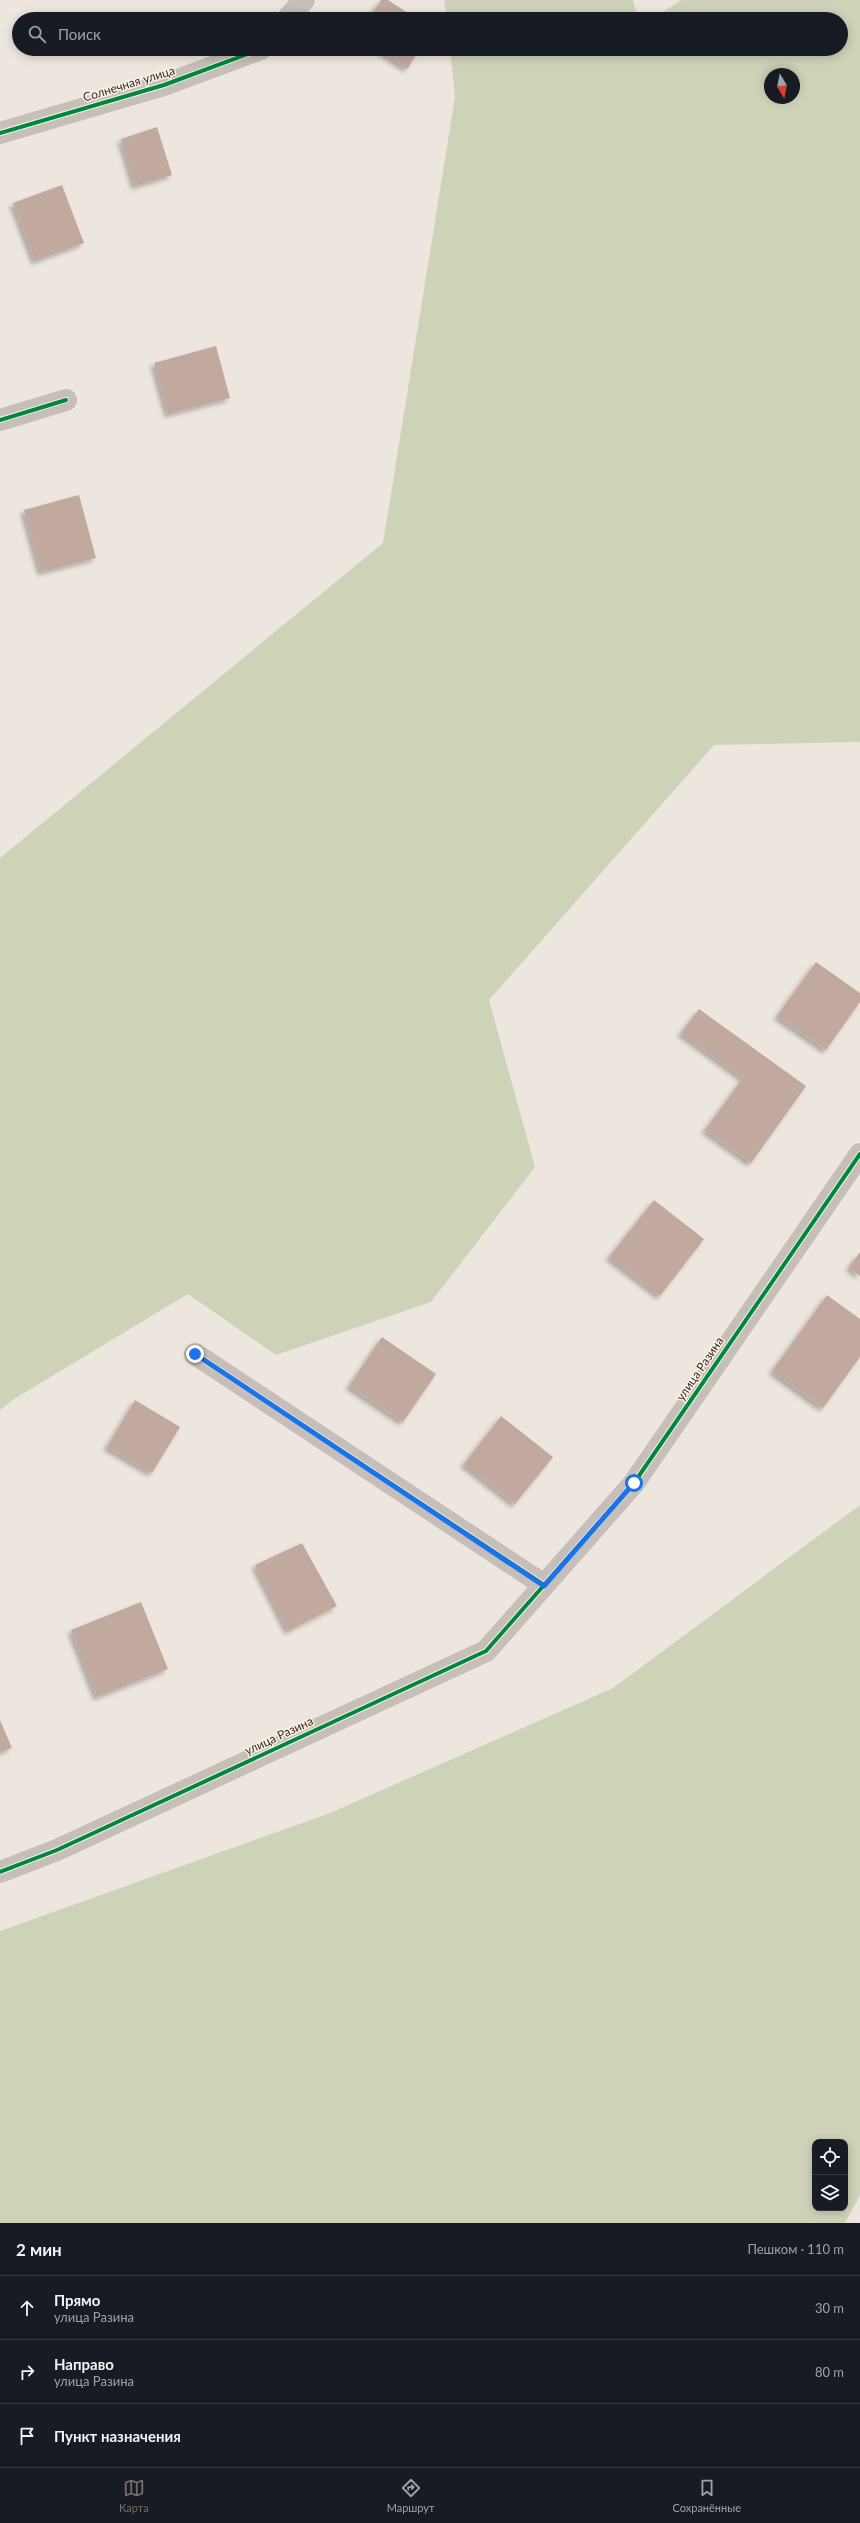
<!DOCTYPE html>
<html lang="ru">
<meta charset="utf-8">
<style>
:root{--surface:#171b24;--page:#242831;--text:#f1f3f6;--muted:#9ea1a6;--line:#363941;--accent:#776c67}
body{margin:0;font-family:Lato,sans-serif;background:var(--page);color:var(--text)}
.controls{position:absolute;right:12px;bottom:12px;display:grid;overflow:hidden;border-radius:8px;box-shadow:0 2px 10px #0003}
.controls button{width:36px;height:36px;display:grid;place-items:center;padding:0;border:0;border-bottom:1px solid var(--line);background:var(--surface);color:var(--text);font:20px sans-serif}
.compass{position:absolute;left:764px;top:68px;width:36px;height:36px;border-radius:50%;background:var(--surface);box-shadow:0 2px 10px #0003;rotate:170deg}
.stop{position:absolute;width:12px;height:12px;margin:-9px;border:3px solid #1a73e8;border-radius:50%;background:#fff}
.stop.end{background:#1a73e8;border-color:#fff;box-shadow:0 1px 4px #0008}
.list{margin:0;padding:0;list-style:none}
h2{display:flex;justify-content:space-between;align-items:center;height:52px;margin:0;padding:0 16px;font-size:17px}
h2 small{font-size:13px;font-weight:400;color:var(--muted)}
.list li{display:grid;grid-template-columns:26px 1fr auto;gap:12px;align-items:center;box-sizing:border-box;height:64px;padding:0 16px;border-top:1px solid var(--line)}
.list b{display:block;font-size:15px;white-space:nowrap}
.list p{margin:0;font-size:13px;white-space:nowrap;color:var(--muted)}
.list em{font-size:13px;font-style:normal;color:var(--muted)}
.icon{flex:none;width:22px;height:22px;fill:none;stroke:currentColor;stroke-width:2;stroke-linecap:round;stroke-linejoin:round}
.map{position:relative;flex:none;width:860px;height:2223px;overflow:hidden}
.search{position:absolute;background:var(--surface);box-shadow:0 2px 10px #0003;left:12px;right:12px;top:12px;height:44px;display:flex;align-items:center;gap:10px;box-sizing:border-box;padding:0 14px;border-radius:22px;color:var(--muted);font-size:15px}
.sheet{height:244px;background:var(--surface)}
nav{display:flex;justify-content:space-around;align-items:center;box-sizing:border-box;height:56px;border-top:1px solid var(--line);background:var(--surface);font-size:11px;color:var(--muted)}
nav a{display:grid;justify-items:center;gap:2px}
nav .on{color:var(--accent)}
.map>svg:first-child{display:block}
.green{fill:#ced3b8;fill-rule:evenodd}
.building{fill:#c2a99f;filter:url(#shadow)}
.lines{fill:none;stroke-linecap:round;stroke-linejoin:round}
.street{stroke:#c6beb8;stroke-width:22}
.cycleway-casing{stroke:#faf1e5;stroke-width:6}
.cycleway{stroke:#00873e;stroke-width:4}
.route{stroke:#1a73e8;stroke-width:5}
.labels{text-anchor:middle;stroke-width:3;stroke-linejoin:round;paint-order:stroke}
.street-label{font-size:12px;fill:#372b26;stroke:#faf1e5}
</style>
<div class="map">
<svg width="860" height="2223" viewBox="0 0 860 2223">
<defs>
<filter id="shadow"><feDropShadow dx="-3.5" dy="3.5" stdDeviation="2" flood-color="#0004"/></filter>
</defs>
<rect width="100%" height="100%" fill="#ede6df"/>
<g class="green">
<polygon points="444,0 633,0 638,19 447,19"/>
<path d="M681 0H860V742L714 745 489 1000 535 1167 431 1302 276 1355 188 1294 14 1399 0 1410V858L383 543 455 97 450 49H841V19H653ZM770 74H794V98H770Z"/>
<path d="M860 1505V2195L845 2223H0V1931L330 1813 613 1688ZM815 2142H845V2208H815Z"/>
</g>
<g class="building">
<polygon points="381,0 388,0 417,19 369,19"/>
<polygon points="378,49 420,49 407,69"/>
<polygon points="157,127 172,175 135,186 121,139"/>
<polygon points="62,185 84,243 35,261 13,203"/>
<polygon points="216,346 230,398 168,414 154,363"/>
<polygon points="79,495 96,558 41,572 24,510"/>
<polygon points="816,962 860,993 860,1002 826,1050 777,1016"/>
<polygon points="699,1009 806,1086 751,1163 705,1130 743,1078 681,1033"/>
<polygon points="654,1200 704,1239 660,1296 609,1257"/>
<polygon points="860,1252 860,1276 849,1267"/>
<polygon points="827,1295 860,1319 860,1357 823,1408 772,1371"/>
<polygon points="382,1337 436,1374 403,1422 349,1386"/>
<polygon points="135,1400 180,1427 152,1473 107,1447"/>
<polygon points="501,1416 553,1457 515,1504 464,1464"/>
<polygon points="302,1543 337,1606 288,1631 255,1565"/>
<polygon points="141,1602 168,1669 97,1697 71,1630"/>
<polygon points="0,1720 12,1748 0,1752"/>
</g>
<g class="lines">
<g class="street">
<polyline points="287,19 304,0"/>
<polyline points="0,133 164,85 261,49"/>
<polyline points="0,420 66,400"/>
<polyline points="195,1354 544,1585"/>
<polyline points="0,1872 57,1850 486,1651 634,1483 860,1154"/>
</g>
<defs>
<g id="cycleway">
<polyline points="0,133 164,85 261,49"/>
<polyline points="0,420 66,400"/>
<polyline points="195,1354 544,1585"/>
<polyline points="0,1872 57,1850 486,1651 634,1483 860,1154"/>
</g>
</defs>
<use href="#cycleway" class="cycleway-casing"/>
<use href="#cycleway" class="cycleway"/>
</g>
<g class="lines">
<polyline class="route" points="195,1354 544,1586 634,1483"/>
</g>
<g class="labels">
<g class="street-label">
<text transform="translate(129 84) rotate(-17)" y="4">Солнечная улица</text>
<text transform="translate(700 1369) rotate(-56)" y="4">улица Разина</text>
<text transform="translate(279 1736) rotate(-25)" y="4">улица Разина</text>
</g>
</g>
</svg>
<div class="controls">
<button><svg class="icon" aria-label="locate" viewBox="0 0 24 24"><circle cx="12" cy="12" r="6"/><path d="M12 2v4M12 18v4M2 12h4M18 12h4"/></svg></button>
<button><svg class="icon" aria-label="layers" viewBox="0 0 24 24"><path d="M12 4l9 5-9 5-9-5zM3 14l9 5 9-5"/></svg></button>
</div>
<svg class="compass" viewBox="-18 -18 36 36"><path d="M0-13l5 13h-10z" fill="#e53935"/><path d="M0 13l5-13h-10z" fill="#9ea1a6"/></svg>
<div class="stop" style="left:634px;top:1483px"></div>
<div class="stop end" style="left:195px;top:1354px"></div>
<div class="search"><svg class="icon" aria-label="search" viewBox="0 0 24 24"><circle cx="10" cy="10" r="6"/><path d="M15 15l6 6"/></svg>Поиск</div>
</div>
<section class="sheet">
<h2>2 мин<small>Пешком · 110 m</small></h2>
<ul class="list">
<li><svg class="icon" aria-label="ahead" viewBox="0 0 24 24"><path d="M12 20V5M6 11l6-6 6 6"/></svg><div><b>Прямо</b><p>улица Разина</p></div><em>30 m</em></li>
<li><svg class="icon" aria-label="right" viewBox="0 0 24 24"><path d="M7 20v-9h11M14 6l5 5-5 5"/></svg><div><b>Направо</b><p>улица Разина</p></div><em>80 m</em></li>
<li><svg class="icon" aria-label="arrive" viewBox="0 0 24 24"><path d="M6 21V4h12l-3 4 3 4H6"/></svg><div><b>Пункт назначения</b></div></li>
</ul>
</section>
<nav>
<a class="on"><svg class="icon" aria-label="map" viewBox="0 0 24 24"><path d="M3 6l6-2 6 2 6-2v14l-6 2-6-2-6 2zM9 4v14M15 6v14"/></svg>Карта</a>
<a><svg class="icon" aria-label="directions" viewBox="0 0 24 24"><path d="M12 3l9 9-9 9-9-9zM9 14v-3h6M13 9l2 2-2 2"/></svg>Маршрут</a>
<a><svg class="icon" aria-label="saved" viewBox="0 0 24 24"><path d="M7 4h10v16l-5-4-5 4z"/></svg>Сохранённые</a>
</nav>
